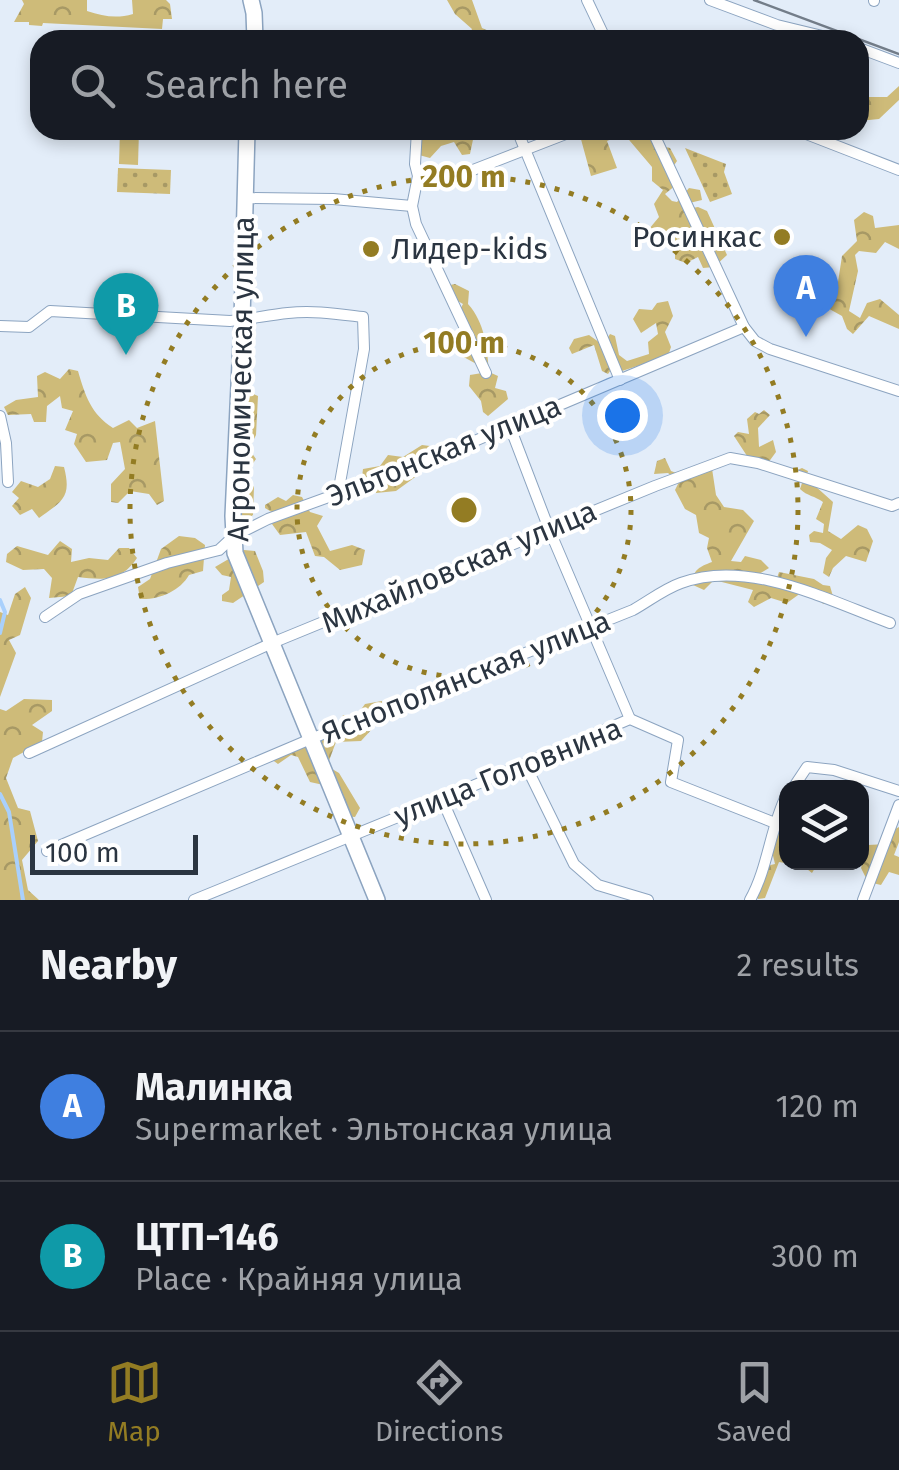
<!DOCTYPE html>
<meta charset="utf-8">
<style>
:root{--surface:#171b24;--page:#242831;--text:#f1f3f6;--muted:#9ea1a6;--line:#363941;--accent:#937c23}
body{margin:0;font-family:"Fira Sans",sans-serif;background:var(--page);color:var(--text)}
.controls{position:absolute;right:30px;bottom:30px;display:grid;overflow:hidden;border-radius:20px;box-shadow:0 5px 15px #0003}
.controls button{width:90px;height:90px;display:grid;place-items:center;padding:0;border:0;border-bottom:2px solid var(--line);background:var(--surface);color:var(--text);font:50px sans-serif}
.scale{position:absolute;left:30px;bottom:25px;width:168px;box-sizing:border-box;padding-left:10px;border:5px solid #2b3541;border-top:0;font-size:28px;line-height:35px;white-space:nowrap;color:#2b3541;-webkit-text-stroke:8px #fff;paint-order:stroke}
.you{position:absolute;left:622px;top:415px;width:35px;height:35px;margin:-25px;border:8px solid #fff;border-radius:50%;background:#1a73e8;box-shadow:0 0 0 15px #1a73e833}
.badge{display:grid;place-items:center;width:65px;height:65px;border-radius:50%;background:var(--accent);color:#fff;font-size:32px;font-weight:700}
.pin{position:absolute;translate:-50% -82px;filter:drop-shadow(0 2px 5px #0008)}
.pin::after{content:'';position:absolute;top:52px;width:35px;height:30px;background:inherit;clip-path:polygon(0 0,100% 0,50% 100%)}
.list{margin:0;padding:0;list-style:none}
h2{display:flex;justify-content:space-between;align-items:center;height:130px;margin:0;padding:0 40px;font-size:42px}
h2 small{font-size:32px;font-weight:400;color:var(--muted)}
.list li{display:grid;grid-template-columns:65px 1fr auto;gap:30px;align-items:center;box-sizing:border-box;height:150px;padding:0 40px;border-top:2px solid var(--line)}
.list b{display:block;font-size:38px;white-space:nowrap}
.list p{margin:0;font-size:32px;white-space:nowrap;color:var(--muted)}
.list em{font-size:32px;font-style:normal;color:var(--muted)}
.icon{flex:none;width:55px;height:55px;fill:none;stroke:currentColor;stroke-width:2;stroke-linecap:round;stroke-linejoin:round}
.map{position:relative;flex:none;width:899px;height:900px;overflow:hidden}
.search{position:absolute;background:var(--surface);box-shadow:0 5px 15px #0003;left:30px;right:30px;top:30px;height:110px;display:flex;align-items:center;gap:25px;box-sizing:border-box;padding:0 35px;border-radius:30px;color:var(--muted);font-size:38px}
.sheet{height:430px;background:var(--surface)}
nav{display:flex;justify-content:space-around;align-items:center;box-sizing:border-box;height:140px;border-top:2px solid var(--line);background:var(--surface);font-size:28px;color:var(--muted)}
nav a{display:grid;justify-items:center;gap:5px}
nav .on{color:var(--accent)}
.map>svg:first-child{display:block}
.grass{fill:url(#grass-dots)}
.forest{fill:url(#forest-crowns)}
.pitch{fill:#cebb79}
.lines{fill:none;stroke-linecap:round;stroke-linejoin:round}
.stream{stroke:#a9d0fc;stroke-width:4}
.street-casing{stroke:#8ca4c0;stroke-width:12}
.secondary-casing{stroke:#8ca4c0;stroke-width:18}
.street{stroke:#fff;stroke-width:10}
.secondary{stroke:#fff;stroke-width:15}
.tram{stroke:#737d89;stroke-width:2.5}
.ring{fill:none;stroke:#937c23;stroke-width:5;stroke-dasharray:5 10}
.poi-dot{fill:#937c23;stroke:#fff;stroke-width:4}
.labels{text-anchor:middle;stroke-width:8;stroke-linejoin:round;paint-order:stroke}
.poi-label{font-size:30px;fill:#2b3541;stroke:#fff;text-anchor:end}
.street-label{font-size:30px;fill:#2b3541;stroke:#fff}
.centre{fill:#937c23;stroke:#fff;stroke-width:5}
.ring-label{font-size:30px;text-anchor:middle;font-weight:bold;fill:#937c23;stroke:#fff;stroke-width:8;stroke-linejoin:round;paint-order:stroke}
</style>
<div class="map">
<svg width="899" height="900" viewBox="0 0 899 900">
<defs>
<pattern id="grass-dots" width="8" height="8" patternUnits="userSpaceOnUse" patternTransform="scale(2.5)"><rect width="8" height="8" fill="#cebb79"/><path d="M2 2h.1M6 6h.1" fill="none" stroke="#a79965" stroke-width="1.8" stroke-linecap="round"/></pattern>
<pattern id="forest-crowns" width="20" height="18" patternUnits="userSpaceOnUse" patternTransform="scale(2.5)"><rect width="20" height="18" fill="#cebb79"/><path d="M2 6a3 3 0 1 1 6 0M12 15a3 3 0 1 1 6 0" fill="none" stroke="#a79965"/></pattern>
</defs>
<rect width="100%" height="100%" fill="#e3edf9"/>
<g class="grass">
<polygon points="685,148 726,164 724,172 732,194 710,202"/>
<polygon points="118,168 171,170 170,194 117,192"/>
</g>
<g class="forest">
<path d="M22 0H87V11C103 16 116 19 133 14L132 0H166L170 4 172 19H163L162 29 43 23 42 26 29 25V22H14L24 4Z"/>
<polygon points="447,0 472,0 482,28 491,32 490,40 467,40 472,29 455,14"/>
<polygon points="899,86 899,100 879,119 859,121 859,97 887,97"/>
<polygon points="421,130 475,130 470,154 462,155 454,142 441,146 430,158 419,155"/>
<polygon points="584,130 658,130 653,139 657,145 670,148 677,161 670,171 676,185 665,194 672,201 677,202 689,188 700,190 702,200 685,204 687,209 698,207 707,211 727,255 714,267 703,268 698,257 686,263 675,259 675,236 660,241 649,229 659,217 654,204 663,190 652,181 652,167 624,134 607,141 617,168 591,176 579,132"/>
<polygon points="864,212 873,216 875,228 899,225 899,249 885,242 876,253 859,251 855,255 858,271 849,311 860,318 867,303 880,299 899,315 899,329 869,316 853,334 847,329 842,316 824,306 828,290 838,282 842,256 857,241 854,220"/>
<path d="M455 284 469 291 468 304C485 323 487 347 489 372L498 376 495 388 506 391 508 399 488 416 483 412 481 401 469 386 470 375 482 373 480 366 451 350 461 331 455 319 463 304 442 292 440 287Z"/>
<polygon points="668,301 673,316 665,332 671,347 668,356 622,371 613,367 608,374 602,371 594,345 572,354 569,348 574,339 589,335 603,345 610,334 615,336 619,355 627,361 649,354 648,342 658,334 656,323 641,333 633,319 639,309 652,310 657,303"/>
<path d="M69 369 78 371C85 395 91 414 113 428L129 420 137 428 155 421 164 501 157 505 149 494 130 491 118 503 111 502V484L125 469 120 442 113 443 107 460 86 462 74 444 77 434 65 430 73 411 62 408 60 396 47 406 46 422H34L31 414 8 415 4 407 16 400 38 397 37 376 45 372 60 379Z"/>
<polygon points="249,392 258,396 256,435 249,449 256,459 244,476 254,487 253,515 243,521 236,516 239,438 253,431 240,421 241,399"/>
<polygon points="764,410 770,415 758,428 759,447 773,440 776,452 768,463 749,459 734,436 738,432 749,434 747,419 755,412 759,414"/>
<polygon points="422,445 430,446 428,455 417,462 418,475 396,491 376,493 371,478 362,477 363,469 380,466 388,455 403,457"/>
<path d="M665 458 671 471 687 477 711 462 716 495 724 507 743 510 754 521 731 561 741 562 745 556 761 560 769 568 759 574 775 584 779 572 814 579 823 585 830 586 834 600 823 604 817 593 805 590 787 603 771 598 754 607 748 602 753 590 714 580 704 590 693 585C692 570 699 567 712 562L707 548 709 538 699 533 696 515 685 509 675 490 679 482 668 473 654 474 657 461Z"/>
<path d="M55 466 64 467C72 498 62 501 39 518L32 509 20 515 12 506 19 498 12 492 21 481 38 487 50 479Z"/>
<path d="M802 468 808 471 805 482 814 485 833 502 828 531 841 539 858 525 867 529 873 541 866 562 846 556 833 568 829 577 823 573 826 558 832 550 820 543 810 542 809 535 814 531 823 533 824 524 816 519 823 502C815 496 807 496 800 489L802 483 795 478 793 472Z"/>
<polygon points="293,495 302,497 310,512 323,516 317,526 330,551 352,545 365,550 362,565 340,570 324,557 315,556 306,532 280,535 272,524 275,514 265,508 265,505 278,497 286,501"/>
<path d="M179 536 195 538 205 545 203 571 189 575C180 591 159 600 140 599L138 587 150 579 161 549Z"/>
<path d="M60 541 72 549 71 562 89 558 108 560 119 548H129L137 558C121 582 103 580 78 577L71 596 49 598 52 578 44 569 23 570 6 562 7 554 17 546 48 555Z"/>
<polygon points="244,550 255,551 263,571 264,582 233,603 222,601 222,595 229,590 231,577 222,575 215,567"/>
<polygon points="25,587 31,598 20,635 9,640 16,653 0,697 0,612 8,615 15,594"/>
<polygon points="24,699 52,700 52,711 32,725 43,732 42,742 13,758 6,778 18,808 30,811 38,841 22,860 28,890 39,900 0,900 0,709 6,711"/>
<polygon points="382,701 383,717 361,741 336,742 327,766 339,773 360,808 355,817 333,815 328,786 310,782 298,757 291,755 278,764 271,759 306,743 336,737 343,715 357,715 365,704"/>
<polygon points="786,799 786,862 818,863 812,873 803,866 779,862 765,898 758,899 753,890 762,867 775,864 770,843 777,827 784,824 782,811"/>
<polygon points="899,827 899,842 894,855 899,857 899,875 889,872 881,885 868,882 861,868 868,845 887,844 893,830"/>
</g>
<polygon class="pitch" points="120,130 139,130 138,165 119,164"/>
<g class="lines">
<g class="stream">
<polyline points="0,600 5,612 0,633"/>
<polyline points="0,794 9,812 23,900"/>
</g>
<defs>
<g id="street">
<polyline points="587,0 606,40"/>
<polyline points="710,0 777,25 839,40"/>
<polyline points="874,1 874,0"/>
<polyline points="859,48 899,63"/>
<polyline points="417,130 415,164 418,176 412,206 416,224 486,373"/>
<polyline points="517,130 620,380"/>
<polyline points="652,130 744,327 755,341 770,349 899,391"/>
<polyline points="796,130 899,170"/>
<polyline points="418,176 430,185 437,184 576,130"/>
<polyline points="244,198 333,199 412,206"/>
<path d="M0 326 29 327 50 311 230 321C250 319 269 315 288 313 313 310 338 314 363 317L364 349 338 494"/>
<polyline points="0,416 6,443 8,482"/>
<polyline points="510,427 549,529 630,719"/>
<polyline points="45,617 79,594 167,563 219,550 234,536 268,519 425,462 744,327"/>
<polyline points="29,753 272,643 655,486 730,458 758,463 892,506 899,503"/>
<polyline points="525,764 574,864 598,885 648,900"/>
<polyline points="793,788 807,767 834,770 899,791"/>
<polyline points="442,799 486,900"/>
<path d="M47 851 313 738 633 610C649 601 664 589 681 583 748 558 827 600 890 623"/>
<polyline points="194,900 442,799 630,719 678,740 671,782 775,823"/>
<path d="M750 900C768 868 770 829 786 796"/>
<polyline points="863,900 899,805"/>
</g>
<g id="secondary">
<polyline points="251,0 254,13 255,40"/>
<polyline points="247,130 242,320 233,516 235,553 377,900"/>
</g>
</defs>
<use href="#street" class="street-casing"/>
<use href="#secondary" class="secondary-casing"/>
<use href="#street" class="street"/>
<use href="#secondary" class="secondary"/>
<polyline class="tram" points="754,0 899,54"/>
</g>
<g class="ring">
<circle cx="464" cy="510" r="167"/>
<circle cx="464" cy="510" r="334"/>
</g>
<g class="poi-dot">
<circle cx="782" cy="237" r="10"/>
<circle cx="371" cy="249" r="10"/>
</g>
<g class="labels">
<g class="poi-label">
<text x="762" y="247">Росинкас</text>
<text x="391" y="259" text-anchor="start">Лидер-kids</text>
</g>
<g class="street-label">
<text transform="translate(241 379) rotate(-89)" y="10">Агрономическая улица</text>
<text transform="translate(444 451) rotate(-22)" y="10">Эльтонская улица</text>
<text transform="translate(459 567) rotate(-23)" y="10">Михайловская улица</text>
<text transform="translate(466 677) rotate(-22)" y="10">Яснополянская улица</text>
<text transform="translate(508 772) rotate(-22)" y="10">улица Головнина</text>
</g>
</g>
<circle cx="464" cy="510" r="15" class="centre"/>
<g class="ring-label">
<text x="464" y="187">200 m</text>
<text x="464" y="353">100 m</text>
</g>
</svg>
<div class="controls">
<button><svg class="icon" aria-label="layers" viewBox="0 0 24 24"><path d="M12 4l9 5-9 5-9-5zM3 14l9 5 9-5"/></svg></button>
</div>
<div class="scale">100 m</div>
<div class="you"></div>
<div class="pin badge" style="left:806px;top:337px;background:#3f7fe0">A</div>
<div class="pin badge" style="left:126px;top:355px;background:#0f9aa8">B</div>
<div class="search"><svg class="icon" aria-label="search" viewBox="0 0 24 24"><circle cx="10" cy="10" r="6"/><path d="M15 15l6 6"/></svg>Search here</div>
</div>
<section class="sheet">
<h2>Nearby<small>2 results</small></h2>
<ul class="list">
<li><span class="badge" style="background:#3f7fe0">A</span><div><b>Малинка</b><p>Supermarket · Эльтонская улица</p></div><em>120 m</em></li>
<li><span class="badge" style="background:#0f9aa8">B</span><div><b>ЦТП-146</b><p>Place · Крайняя улица</p></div><em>300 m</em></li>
</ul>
</section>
<nav>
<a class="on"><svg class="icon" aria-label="map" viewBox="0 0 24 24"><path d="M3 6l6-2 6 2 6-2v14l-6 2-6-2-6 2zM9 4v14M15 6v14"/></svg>Map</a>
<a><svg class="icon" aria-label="directions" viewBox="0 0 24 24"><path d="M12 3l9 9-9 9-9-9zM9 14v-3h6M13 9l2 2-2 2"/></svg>Directions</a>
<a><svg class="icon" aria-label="saved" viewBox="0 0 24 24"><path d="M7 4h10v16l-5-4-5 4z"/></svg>Saved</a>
</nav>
